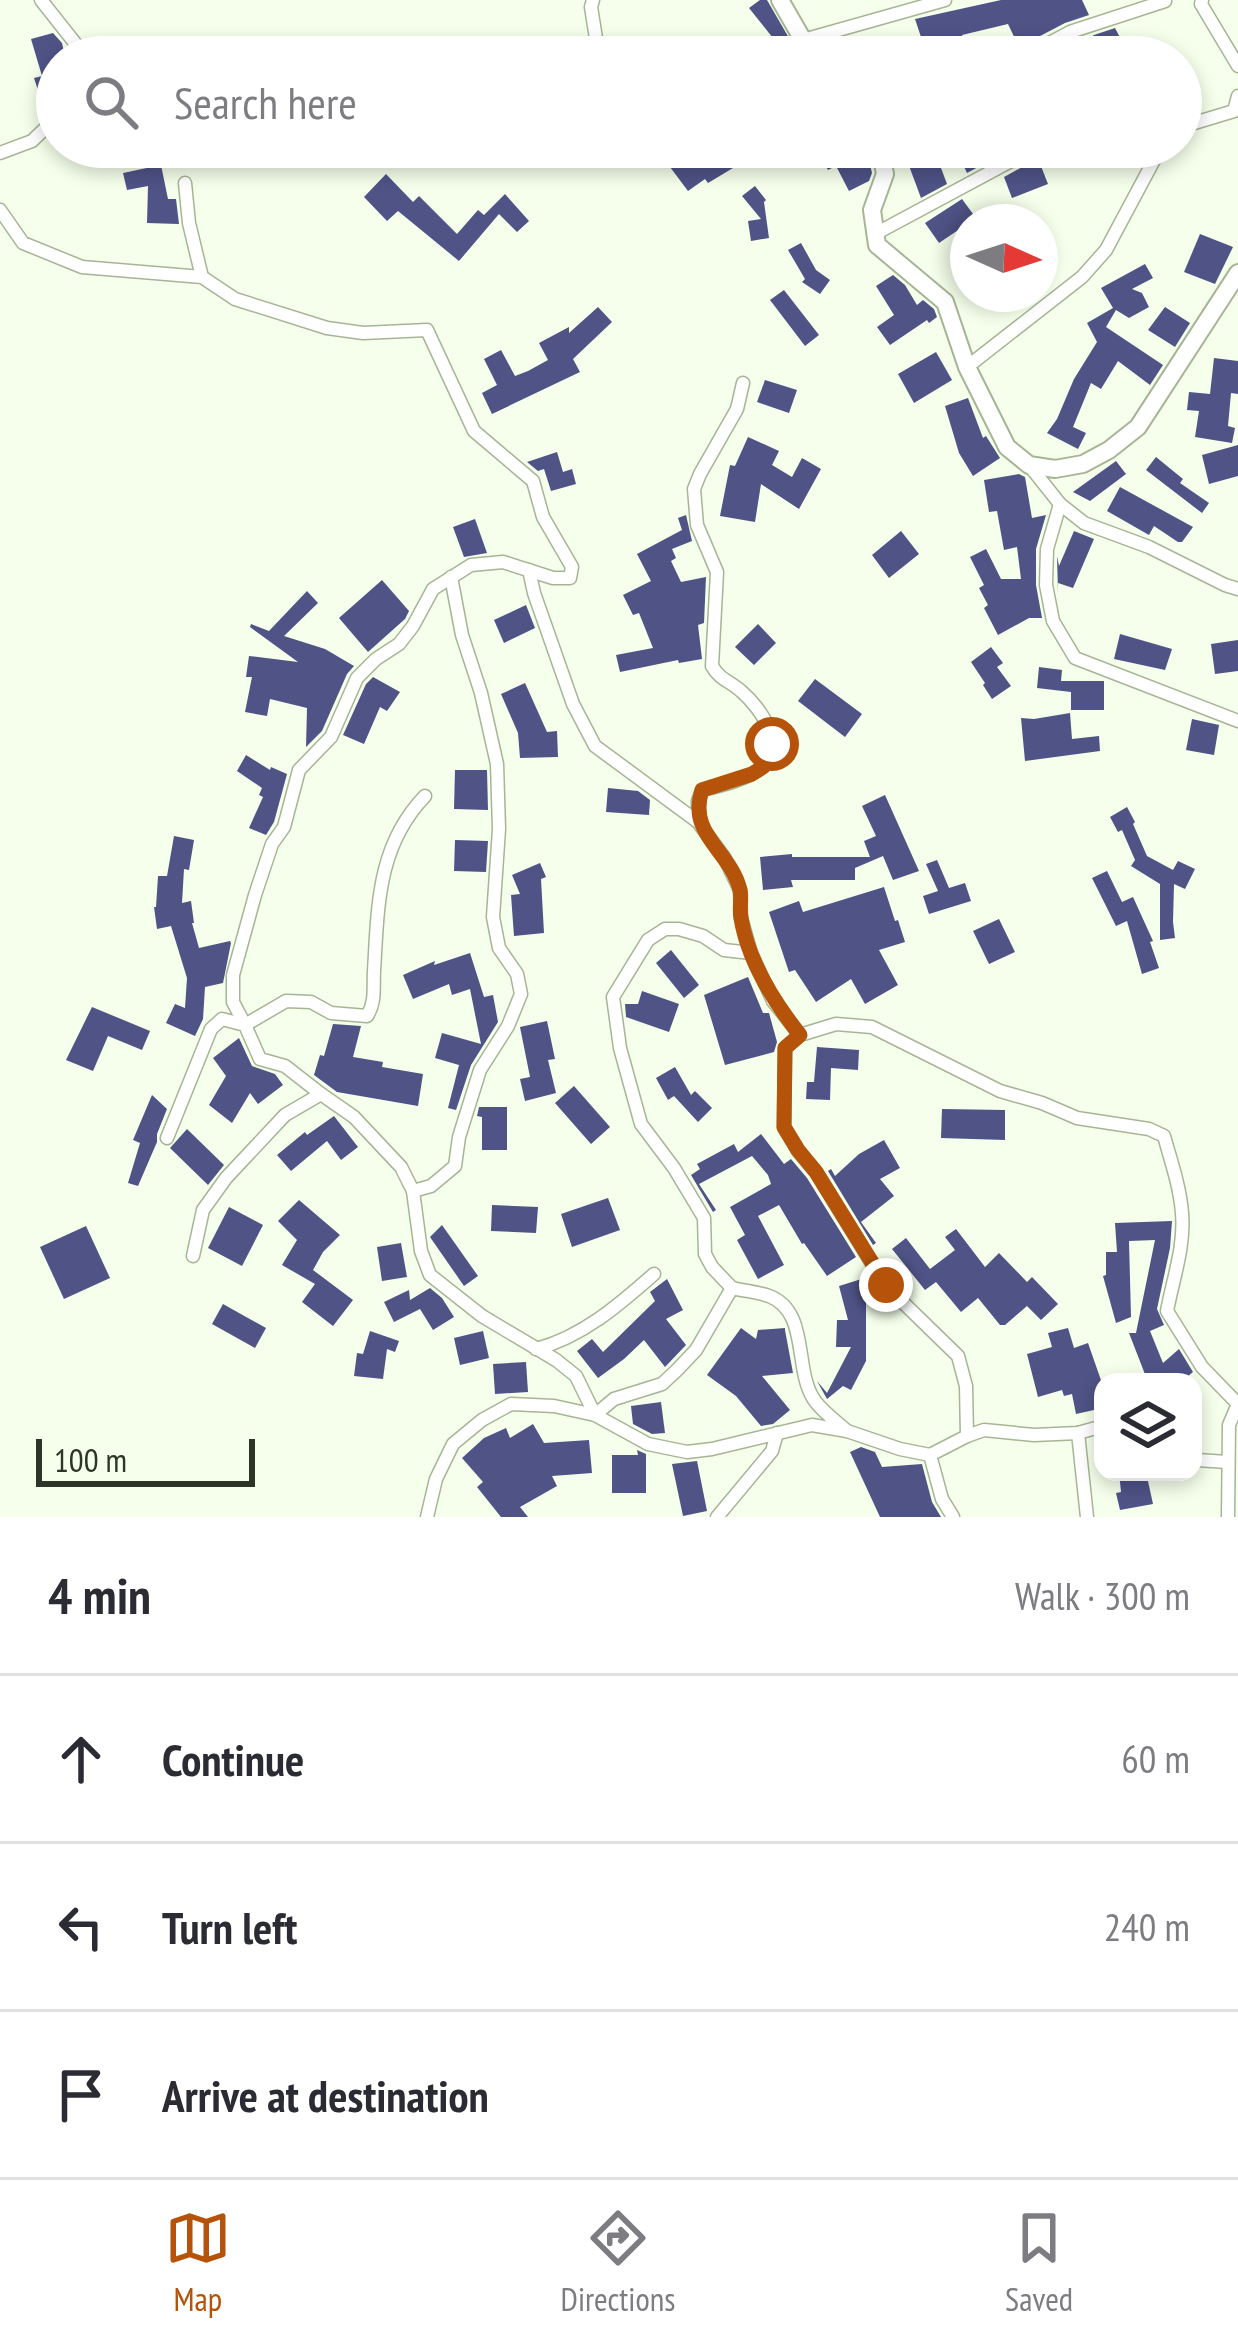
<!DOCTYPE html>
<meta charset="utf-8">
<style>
:root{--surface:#fff;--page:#f7f7f7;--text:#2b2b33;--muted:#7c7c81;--line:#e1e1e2;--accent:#b45309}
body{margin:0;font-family:"PT Sans Narrow",sans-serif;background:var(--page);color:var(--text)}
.controls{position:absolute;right:36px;bottom:36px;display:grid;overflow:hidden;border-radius:24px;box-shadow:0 6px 18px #0003}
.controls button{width:108px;height:108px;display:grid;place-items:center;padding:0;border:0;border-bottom:3px solid var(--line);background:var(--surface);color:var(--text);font:60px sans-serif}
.compass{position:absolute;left:950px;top:204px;width:108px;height:108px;border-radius:50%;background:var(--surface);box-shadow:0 6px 18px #0003;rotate:93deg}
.scale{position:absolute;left:36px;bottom:30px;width:219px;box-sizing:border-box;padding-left:12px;border:6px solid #2e3427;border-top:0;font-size:33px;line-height:42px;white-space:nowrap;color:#2e3427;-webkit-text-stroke:9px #f5ffeb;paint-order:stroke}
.stop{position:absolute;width:36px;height:36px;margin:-27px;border:9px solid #b45309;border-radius:50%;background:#fff}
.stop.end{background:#b45309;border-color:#fff;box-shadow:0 3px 12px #0008}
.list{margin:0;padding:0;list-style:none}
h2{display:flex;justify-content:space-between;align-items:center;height:156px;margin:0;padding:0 48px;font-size:51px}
h2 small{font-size:39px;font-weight:400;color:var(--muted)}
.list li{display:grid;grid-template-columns:78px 1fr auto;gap:36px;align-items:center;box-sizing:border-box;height:168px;padding:0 48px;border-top:3px solid var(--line)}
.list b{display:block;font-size:45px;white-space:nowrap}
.list em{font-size:39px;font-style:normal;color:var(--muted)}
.icon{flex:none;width:66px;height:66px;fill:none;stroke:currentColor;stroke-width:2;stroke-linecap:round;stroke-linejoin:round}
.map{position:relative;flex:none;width:1238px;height:1517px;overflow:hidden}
.search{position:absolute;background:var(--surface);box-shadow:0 6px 18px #0003;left:36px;right:36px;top:36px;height:132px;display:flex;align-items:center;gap:30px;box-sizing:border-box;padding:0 42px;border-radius:66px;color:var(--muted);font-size:45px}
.sheet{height:660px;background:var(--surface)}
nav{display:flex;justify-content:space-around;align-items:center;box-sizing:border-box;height:168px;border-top:3px solid var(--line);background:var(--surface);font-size:33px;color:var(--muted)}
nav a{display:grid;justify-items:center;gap:6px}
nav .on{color:var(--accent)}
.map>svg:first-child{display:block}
.building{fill:#4f5386}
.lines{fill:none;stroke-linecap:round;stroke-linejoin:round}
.street-casing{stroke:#a6b595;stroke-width:15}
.secondary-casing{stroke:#a6b595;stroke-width:20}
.street{stroke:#fff;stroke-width:12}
.secondary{stroke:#fff;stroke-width:16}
.route{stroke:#b45309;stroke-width:15}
</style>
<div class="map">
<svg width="1238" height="1517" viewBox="0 0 1238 1517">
<rect width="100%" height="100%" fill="#f5ffeb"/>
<g class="building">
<polygon points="760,0 767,0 800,57 788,57 749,8"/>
<polygon points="1001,0 1082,0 1089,15 1065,23 1019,47 1008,24 962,35 972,57 864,57 863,54 921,37 915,19"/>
<polygon points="1115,28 1126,49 1112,57 1061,57 1094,35"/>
<polygon points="53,33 62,43 65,56 57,57 57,97 42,102 34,78 42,76 31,39"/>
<polygon points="655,147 672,147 681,159 701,147 721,147 733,168 708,183 705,179 688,191"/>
<polygon points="815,147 866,147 872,173 869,181 849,191 836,166 828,170"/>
<polygon points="955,147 1015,147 967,173"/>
<polygon points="935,152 947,184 921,198 908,163"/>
<polygon points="1033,161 1039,161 1048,184 1012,198 1004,177"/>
<polygon points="161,165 168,199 176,199 179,224 147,223 148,186 127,190 123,173"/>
<polygon points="386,174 413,202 419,196 457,234 478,210 484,215 505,194 529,221 517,232 499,214 459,261 398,211 387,221 364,197"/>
<polygon points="755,186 766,200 764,202 769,238 751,241 748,221 761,219 742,196"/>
<polygon points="962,199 976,218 939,243 925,223"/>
<polygon points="1200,234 1233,247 1215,284 1184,272"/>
<polygon points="801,243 816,270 830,280 820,294 802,282 805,279 788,250"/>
<polygon points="1145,264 1153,278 1132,289 1142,293 1149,307 1129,318 1116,310 1106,327 1163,365 1150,385 1118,361 1101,389 1091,383 1073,427 1086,433 1078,449 1047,433 1057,419 1074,379 1097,342 1087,323 1113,308 1101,288"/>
<polygon points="893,275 905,285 917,305 923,300 934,309 937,317 929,323 927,320 890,345 877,327 894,315 876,286"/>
<polygon points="784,290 819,335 805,346 770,300"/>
<polygon points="598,307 612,322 573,359 580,372 492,414 482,393 497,385 484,359 501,350 515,376 528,371 548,360 539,343 569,327 569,333"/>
<polygon points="1165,307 1190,323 1175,347 1148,330"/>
<polygon points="936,352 952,380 914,403 898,374"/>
<polygon points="1214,358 1238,361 1238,394 1231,393 1228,426 1235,428 1232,443 1195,437 1199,411 1187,410 1189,392 1210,394"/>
<polygon points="765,380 797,390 789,413 757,402"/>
<polygon points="968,398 983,438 986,436 1000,458 973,476 959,453 945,406"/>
<polygon points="748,437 779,451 772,465 792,477 802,458 821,469 799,509 761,484 755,522 720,516 730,465 735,466"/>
<polygon points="1238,445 1238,476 1209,484 1202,455"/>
<polygon points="557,452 563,472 572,469 576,484 551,491 544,469 538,471 527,462"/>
<polygon points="1156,457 1183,479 1180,483 1209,503 1202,513 1146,470"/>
<polygon points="1116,461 1126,474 1090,501 1073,492"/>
<polygon points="1019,474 1025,477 1032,518 1046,515 1036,549 1036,585 1042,618 1029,618 998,635 984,608 988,605 979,588 984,585 970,557 986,549 1001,579 1021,579 1017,547 1004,550 997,511 989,512 984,480"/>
<polygon points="1120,487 1193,527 1182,542 1178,542 1154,526 1149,535 1107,511"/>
<polygon points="686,515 692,541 672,549 676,558 671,561 681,582 706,577 704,623 698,625 702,659 679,663 678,660 620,672 616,655 653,648 639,613 633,615 623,595 651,581 637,554 682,530 678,518"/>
<polygon points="475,519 487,553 464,557 453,527"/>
<polygon points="901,531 919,554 889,578 872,555"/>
<polygon points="1074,531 1094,539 1073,588 1058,583 1058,593 1057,556 1059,566"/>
<polygon points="382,580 409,611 405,619 368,652 339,618"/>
<polygon points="307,591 318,603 284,636 325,649 354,666 347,674 322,731 306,747 307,708 270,699 267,716 245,712 252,677 246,677 249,656 298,662 250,627 251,624 269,631"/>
<polygon points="526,605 535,628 504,643 494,620"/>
<polygon points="758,624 776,643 754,665 735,647"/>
<polygon points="1120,634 1172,649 1165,670 1114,659"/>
<polygon points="1238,640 1238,671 1215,674 1211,644"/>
<polygon points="991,647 1003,663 997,667 1011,686 992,699 983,685 985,683 971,662"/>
<polygon points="1039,667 1062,670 1061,681 1104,681 1104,710 1071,710 1071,692 1037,688"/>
<polygon points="373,677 400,692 387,711 380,707 364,744 343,735 366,684"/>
<polygon points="815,679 862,714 845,737 798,701"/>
<polygon points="525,683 547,732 557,731 558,757 520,758 518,733 501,694"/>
<polygon points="1070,713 1072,739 1099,736 1100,751 1025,761 1021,718 1034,719"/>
<polygon points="1192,719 1219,725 1214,755 1186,750"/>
<polygon points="246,755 270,770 271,767 287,774 274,822 266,835 249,828 263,797 259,795 262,788 237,771"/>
<polygon points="455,770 487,770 488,810 454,809"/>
<polygon points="608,788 638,791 650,800 649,815 606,812"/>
<polygon points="885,795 919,871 893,880 883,856 855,868 855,880 791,880 793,887 763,890 760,857 792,854 792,857 870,857 864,841 876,836 862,806"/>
<polygon points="1127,807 1135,822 1133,824 1147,856 1173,870 1178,861 1195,869 1185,889 1174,884 1173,922 1175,938 1160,940 1160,884 1131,866 1135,860 1122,830 1118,832 1110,817"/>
<polygon points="174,836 194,840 189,870 184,869 182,903 191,901 194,923 192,923 199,948 230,941 231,943 223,983 205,987 203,1019 195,1036 166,1023 175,1004 185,1008 187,978 171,926 157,929 154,907 156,907 158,876 167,876"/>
<polygon points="455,840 488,841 486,872 454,871"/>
<polygon points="937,860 949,888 965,883 971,901 929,914 923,896 938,891 926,864"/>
<polygon points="540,863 546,877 541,879 544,933 514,936 511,895 520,894 512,875"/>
<polygon points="1107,871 1122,902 1133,897 1153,941 1150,942 1159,968 1142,974 1127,921 1116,926 1092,878"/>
<polygon points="884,887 895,921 898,920 905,942 879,950 898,985 865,1004 851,979 816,1002 795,970 789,972 769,912 799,901 803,912"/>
<polygon points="999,919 1015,952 989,964 973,931"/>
<polygon points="671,950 699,985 684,998 656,963"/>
<polygon points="470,953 484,997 493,995 498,1022 471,1065 456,1110 448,1108 459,1065 435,1058 442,1033 481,1044 470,989 452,995 449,984 413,999 403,975 435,961 434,965"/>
<polygon points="748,977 763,1013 769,1013 777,1042 774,1052 725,1065 704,995"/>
<polygon points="642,991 679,1004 669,1032 626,1017 625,1004 638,1004"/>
<polygon points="92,1007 150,1031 142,1050 108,1036 93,1071 66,1060"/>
<polygon points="547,1021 555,1059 548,1060 556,1093 525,1101 520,1079 530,1077 520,1027"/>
<polygon points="333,1024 361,1026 353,1057 383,1062 382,1067 423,1074 418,1106 337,1092 314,1075 320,1055 324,1056"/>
<polygon points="239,1038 252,1066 275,1074 283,1085 258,1104 250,1093 232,1123 209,1105 226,1076 213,1058"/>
<polygon points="817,1047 859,1050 858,1070 831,1068 830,1100 806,1099 807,1082 814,1082"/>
<polygon points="675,1067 691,1095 695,1091 712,1108 698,1122 674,1096 668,1100 656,1078"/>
<polygon points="574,1086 610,1127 591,1144 555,1103"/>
<polygon points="152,1095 167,1109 157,1134 157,1142 138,1186 128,1183 140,1143 133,1140"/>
<polygon points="479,1107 507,1107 507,1150 482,1150 482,1117 477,1116"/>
<polygon points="942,1109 1005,1110 1005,1140 941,1138"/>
<polygon points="334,1116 358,1147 341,1160 327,1141 291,1171 277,1155 305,1132 307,1135"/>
<polygon points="187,1129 224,1165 208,1185 170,1148"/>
<polygon points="761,1134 784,1164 791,1159 807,1178 856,1257 827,1276 804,1243 802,1244 779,1205 758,1216 784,1265 758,1279 737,1240 745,1235 730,1207 771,1184 768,1175 752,1156 699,1184 716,1210 713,1212 691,1175 700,1169 697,1164 734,1144 738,1152"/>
<polygon points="884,1140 900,1168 880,1179 894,1196 861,1222 876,1243 873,1245 828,1171 831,1169 835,1176 859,1154"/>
<polygon points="608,1198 620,1230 572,1247 561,1214"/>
<polygon points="299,1200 340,1235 323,1252 313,1270 353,1300 333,1326 302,1302 315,1284 282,1265 297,1240 278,1221"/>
<polygon points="492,1205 538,1207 536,1233 491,1231"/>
<polygon points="229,1207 263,1225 242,1266 208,1248"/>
<polygon points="1172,1221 1170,1248 1157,1309 1164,1325 1150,1331 1163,1363 1179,1349 1193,1372 1181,1382 1148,1382 1129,1333 1136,1333 1155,1240 1129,1241 1131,1317 1116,1323 1103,1276 1106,1275 1106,1252 1117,1252 1115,1223"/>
<polygon points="442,1225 478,1276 464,1286 430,1237"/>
<polygon points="86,1226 110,1278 64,1299 40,1247"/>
<polygon points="956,1229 985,1267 999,1253 1027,1282 1032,1277 1058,1304 1041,1320 1027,1306 1005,1325 1000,1325 978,1298 961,1312 936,1282 925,1290 892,1249 906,1238 930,1269 955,1250 945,1237"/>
<polygon points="401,1243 407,1277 382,1281 377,1247"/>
<polygon points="868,1277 877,1299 866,1302 866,1361 851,1390 843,1386 827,1399 817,1381 827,1393 851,1347 836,1347 837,1320 848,1320 839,1286"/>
<polygon points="667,1279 683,1310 666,1319 686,1345 665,1367 644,1340 624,1359 598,1378 577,1351 592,1339 603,1352 655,1301 650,1292"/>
<polygon points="430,1288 442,1298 454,1317 433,1330 420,1309 394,1322 384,1302 409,1290 410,1300"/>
<polygon points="223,1304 266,1328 255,1348 212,1324"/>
<polygon points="741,1328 756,1339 758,1330 785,1328 785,1330 793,1373 762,1376 790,1410 773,1424 761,1426 736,1396 707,1375"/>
<polygon points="1068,1328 1074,1348 1088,1343 1103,1386 1103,1408 1076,1414 1072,1394 1064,1396 1062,1390 1038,1397 1027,1354 1052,1347 1048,1333"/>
<polygon points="370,1331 399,1341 395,1352 387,1349 383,1379 354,1376 357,1353 363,1354"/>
<polygon points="483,1331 489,1358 460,1365 454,1338"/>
<polygon points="526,1362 528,1392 495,1394 493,1364"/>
<polygon points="661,1402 665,1433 652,1434 633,1424 631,1406"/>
<polygon points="533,1424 544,1443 589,1440 592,1473 552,1476 557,1486 520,1507 528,1517 501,1517 477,1487 483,1482 462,1458 484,1438 506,1428 510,1438"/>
<polygon points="861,1447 875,1452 882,1467 922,1464 932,1502 941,1517 880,1517 850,1452"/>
<polygon points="637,1450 646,1454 646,1493 612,1493 612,1455 638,1455"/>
<polygon points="697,1461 707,1511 683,1516 672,1464"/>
<polygon points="1119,1472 1146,1472 1153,1504 1120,1510 1116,1493 1121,1492"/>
</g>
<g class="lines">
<defs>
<g id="street">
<polyline points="41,0 86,57"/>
<polyline points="593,0 591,7 599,57"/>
<polyline points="1202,0 1201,4 1238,66"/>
<polyline points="803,40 945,0"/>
<polyline points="1023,57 1070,32 1165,1"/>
<polyline points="1181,127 1234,111 1238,96"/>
<polyline points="0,153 32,141 57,117"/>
<polyline points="185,183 189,223 202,277"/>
<path d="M0 210 23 243 82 267 202 277 235 299 327 328 363 333 427 330 474 431 533 481 543 517 572 567 570 578H553L503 562 471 565 433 589 413 626 399 644 376 659 357 678 331 737 299 770 284 827 272 844 255 895 233 975V1002L245 1025 286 1001 311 1002 331 1013 367 1016C376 1002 373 988 374 971 378 906 377 846 425 796"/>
<polyline points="875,234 1037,147"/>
<polyline points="967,367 1082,277 1106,250 1161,147"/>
<polyline points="1029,465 1060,504 1084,523 1149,547 1225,585 1238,589"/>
<polyline points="1060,504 1047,549 1046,585 1053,621 1075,658 1238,721"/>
<polyline points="529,570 534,593 573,704 595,746 698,822 724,857 740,890 741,918 751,953 773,1001 800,1035"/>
<path d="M698 822V801L702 790C719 786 741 781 757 771 790 750 762 709 741 691 730 681 720 680 712 666L717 572 697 525 694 489 700 474 737 409 743 383"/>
<polyline points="167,1138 211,1029 222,1019 245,1025 260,1059 285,1066 321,1094"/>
<polyline points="413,1191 431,1186 455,1166 459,1137 480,1070 508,1026 521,994 517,974 499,948 493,917 499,829 497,764 481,693 462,635 451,577"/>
<path d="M193 1256 203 1210 226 1178 285 1115 321 1094 354 1117 401 1167 413 1191 421 1251 430 1275 482 1316 556 1360 576 1376 595 1415 614 1399 662 1384 676 1371 696 1350 732 1288C744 1291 758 1292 769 1296 809 1311 794 1367 813 1398 820 1410 836 1421 847 1431"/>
<polyline points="732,1288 712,1267 705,1254 704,1218 674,1168 641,1124 620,1048 613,997 648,940 665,929 679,929 703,936 724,950 751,953"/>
<path d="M536 1349C582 1337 619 1305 654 1274"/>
<polyline points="1078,1433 1087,1517"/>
<path d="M967 1436 966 1386 958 1356 885 1285 816 1172 798 1151 784 1127 785 1048 800 1035 836 1024 872 1027 1000 1091 1042 1103 1077 1118 1149 1129 1164 1136C1171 1161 1180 1187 1182 1213 1185 1246 1173 1279 1167 1311L1202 1367 1238 1404"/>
<polyline points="1193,1457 1197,1460 1227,1462"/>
<polyline points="427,1517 436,1479 453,1444 482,1420 511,1404 554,1406 595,1415 648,1444 687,1452 712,1449 812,1425 847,1431 900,1449 930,1455"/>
<polyline points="717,1517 772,1451 777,1433"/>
<polyline points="953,1517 942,1499 930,1455 967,1436 984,1430 1034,1435 1078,1433 1103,1426"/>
<polyline points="1228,1517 1229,1425 1238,1404"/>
</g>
<g id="secondary">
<polyline points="780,0 803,40 817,57"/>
<polyline points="880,147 885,174 872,210 877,245 945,302 967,367 1007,447 1029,465 1055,469 1083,464 1109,450 1138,427 1238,273"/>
</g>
</defs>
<use href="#street" class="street-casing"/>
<use href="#secondary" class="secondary-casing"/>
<use href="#street" class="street"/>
<use href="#secondary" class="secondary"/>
</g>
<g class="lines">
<path class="route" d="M772 744 763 767 752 774 702 790C687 835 731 851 740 890 742 899 739 909 741 918 748 961 774 1002 800 1035L785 1048 784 1127 798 1150 816 1172 886 1285"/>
</g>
</svg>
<div class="controls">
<button><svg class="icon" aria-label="layers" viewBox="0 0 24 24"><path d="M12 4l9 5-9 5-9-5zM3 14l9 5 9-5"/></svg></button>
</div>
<svg class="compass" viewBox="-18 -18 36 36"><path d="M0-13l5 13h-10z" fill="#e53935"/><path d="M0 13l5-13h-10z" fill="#7c7c81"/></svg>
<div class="scale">100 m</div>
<div class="stop" style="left:772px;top:744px"></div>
<div class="stop end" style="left:886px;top:1285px"></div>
<div class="search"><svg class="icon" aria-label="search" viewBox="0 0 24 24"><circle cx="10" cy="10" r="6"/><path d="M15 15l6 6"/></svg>Search here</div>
</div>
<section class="sheet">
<h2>4 min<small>Walk · 300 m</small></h2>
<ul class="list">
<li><svg class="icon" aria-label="ahead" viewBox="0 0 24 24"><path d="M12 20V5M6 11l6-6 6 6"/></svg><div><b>Continue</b></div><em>60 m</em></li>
<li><svg class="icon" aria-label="left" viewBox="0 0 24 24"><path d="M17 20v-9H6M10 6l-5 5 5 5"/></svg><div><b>Turn left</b></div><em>240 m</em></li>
<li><svg class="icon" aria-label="arrive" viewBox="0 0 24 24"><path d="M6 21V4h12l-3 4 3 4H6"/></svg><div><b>Arrive at destination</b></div></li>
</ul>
</section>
<nav>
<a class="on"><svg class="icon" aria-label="map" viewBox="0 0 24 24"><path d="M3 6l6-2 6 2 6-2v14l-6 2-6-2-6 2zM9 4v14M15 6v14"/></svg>Map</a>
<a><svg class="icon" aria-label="directions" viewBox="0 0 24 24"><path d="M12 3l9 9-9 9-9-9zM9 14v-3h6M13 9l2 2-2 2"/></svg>Directions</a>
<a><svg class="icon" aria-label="saved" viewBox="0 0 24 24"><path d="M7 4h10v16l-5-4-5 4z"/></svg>Saved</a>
</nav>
